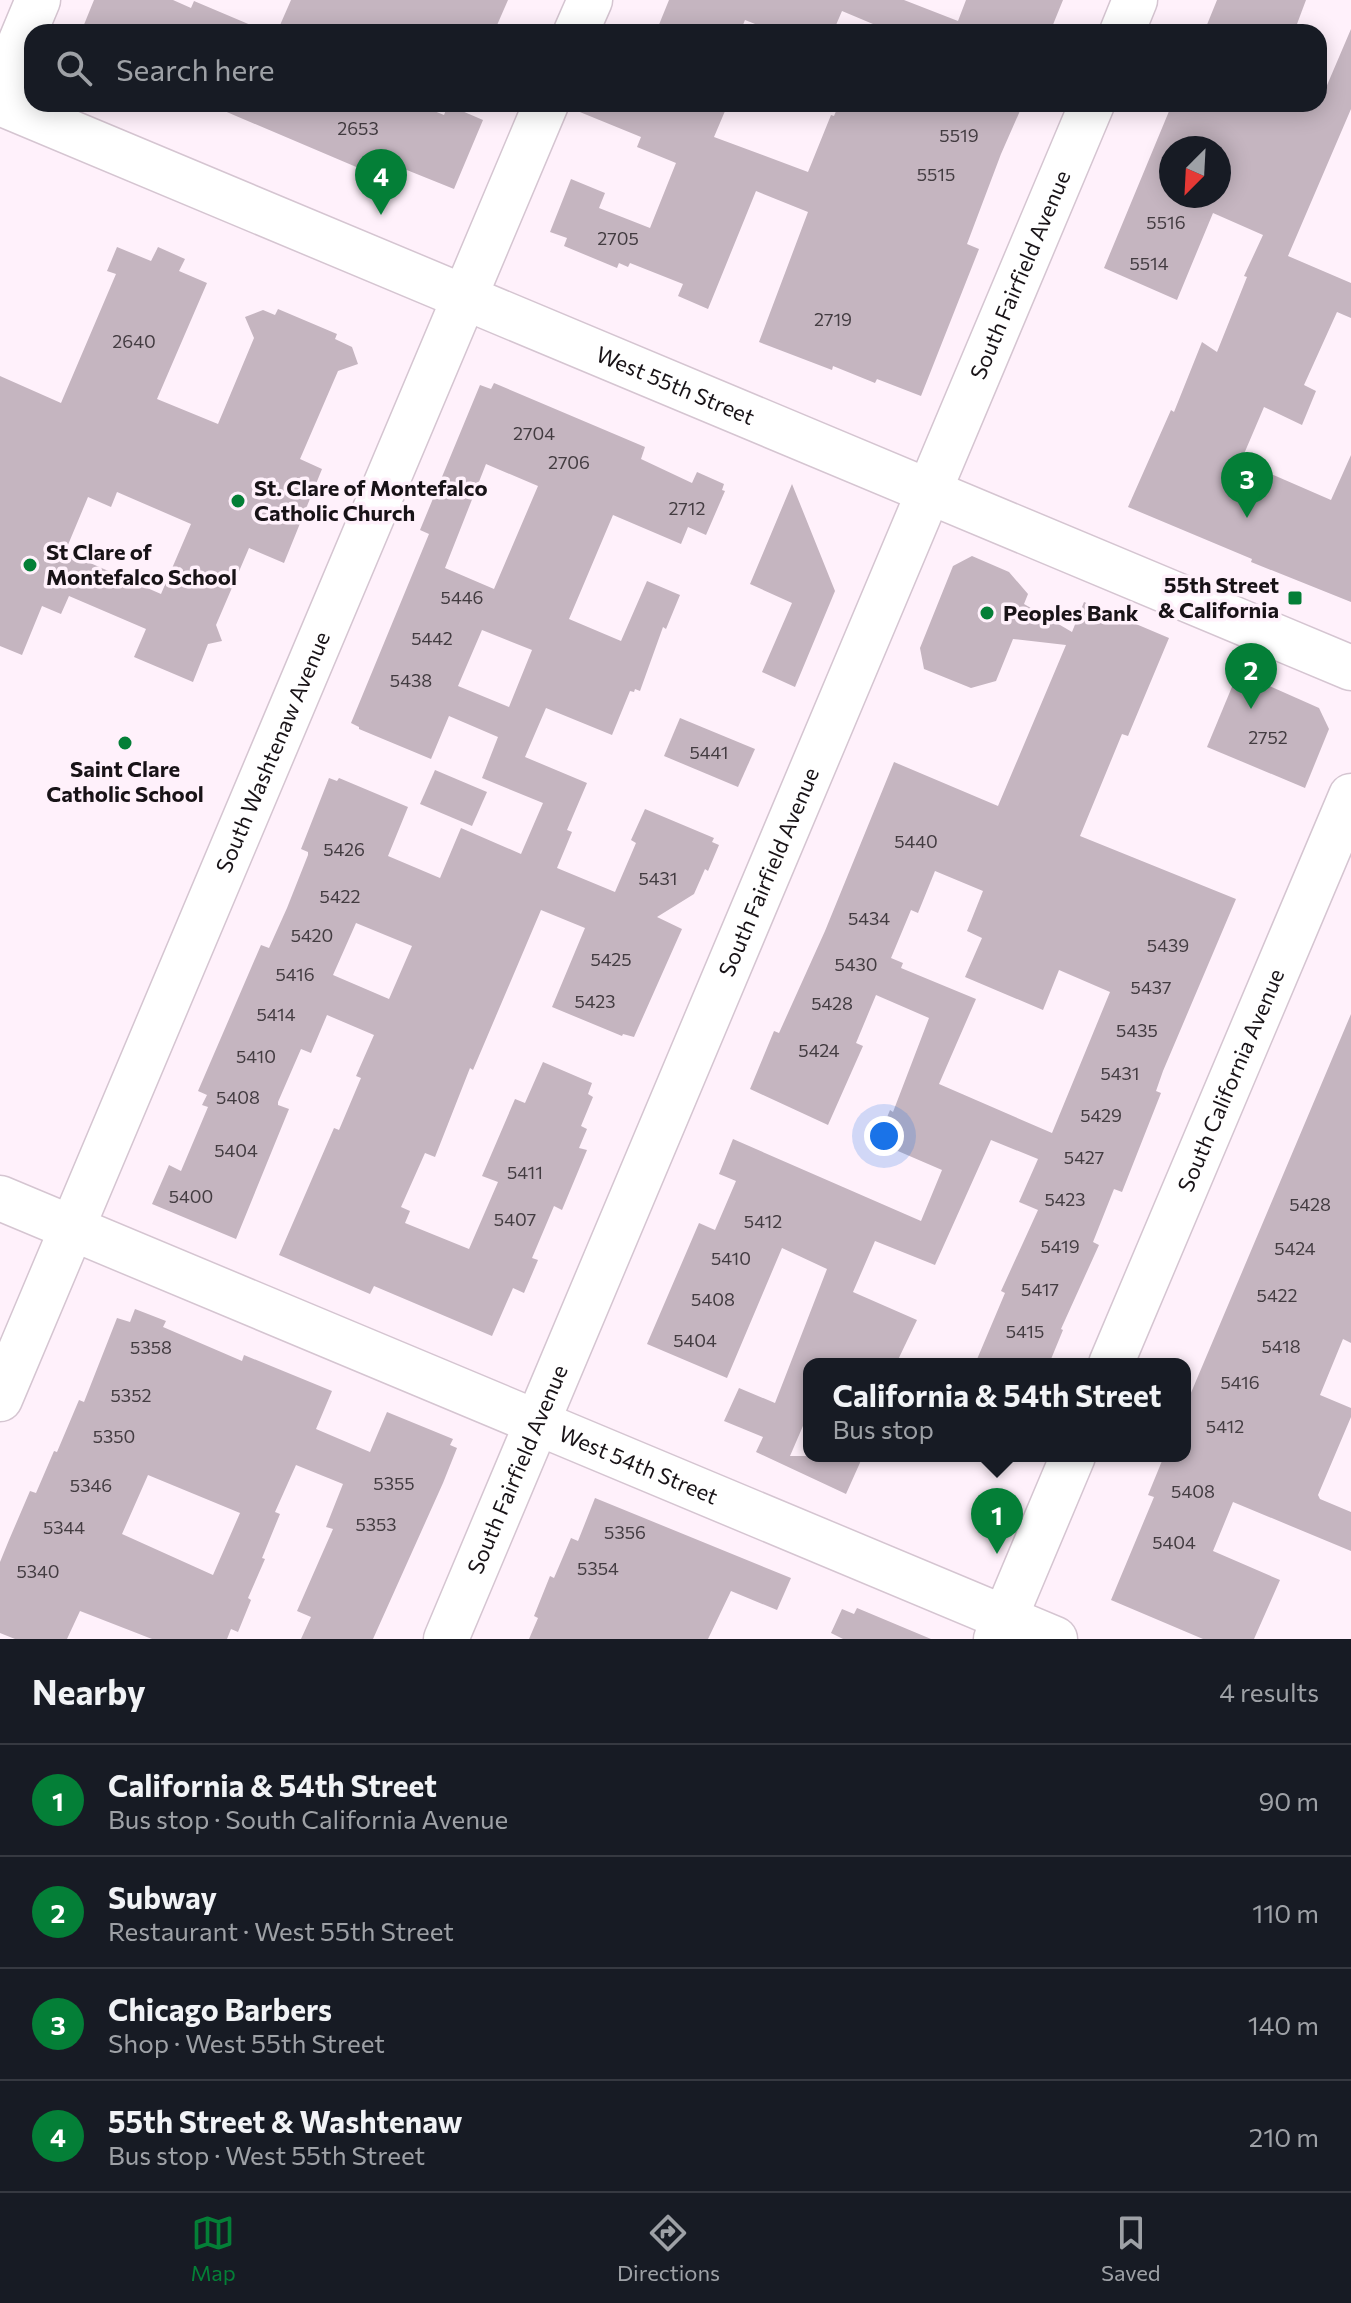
<!DOCTYPE html>
<meta charset="utf-8">
<style>
:root{--surface:#171b24;--page:#20242c;--text:#f1f3f6;--muted:#9ea1a6;--line:#363941;--accent:#047f37}
body{margin:0;font-family:Commissioner,sans-serif;background:var(--page);color:var(--text)}
.compass{position:absolute;left:1159px;top:136px;width:72px;height:72px;border-radius:50%;background:var(--surface);box-shadow:0 4px 20px #0003;rotate:204deg}
.you{position:absolute;left:884px;top:1136px;width:28px;height:28px;margin:-20px;border:6px solid #fff;border-radius:50%;background:#1a73e8;box-shadow:0 0 0 12px #1a73e833}
.badge{display:grid;place-items:center;width:52px;height:52px;border-radius:50%;background:var(--accent);color:#fff;font-size:26px;font-weight:700}
.pin{position:absolute;translate:-50% -66px;filter:drop-shadow(0 2px 4px #0008)}
.pin::after{content:'';position:absolute;top:42px;width:28px;height:24px;background:inherit;clip-path:polygon(0 0,100% 0,50% 100%)}
.popup{position:absolute;left:803px;top:1358px;width:388px;height:104px;box-sizing:border-box;display:grid;place-content:center;border-radius:16px;background:var(--surface);filter:drop-shadow(0 2px 6px #0005);font-size:26px;white-space:nowrap;color:var(--muted)}
.popup b{font-size:30px;color:var(--text)}
.popup::after{content:'';position:absolute;left:50%;top:100%;margin-left:-16px;border:16px solid transparent;border-top-color:var(--surface)}
.list{margin:0;padding:0;list-style:none}
h2{display:flex;justify-content:space-between;align-items:center;height:104px;margin:0;padding:0 32px;font-size:34px}
h2 small{font-size:26px;font-weight:400;color:var(--muted)}
.list li{display:grid;grid-template-columns:52px 1fr auto;gap:24px;align-items:center;box-sizing:border-box;height:112px;padding:0 32px;border-top:2px solid var(--line)}
.list b{display:block;font-size:30px;white-space:nowrap}
.list p{margin:0;font-size:26px;white-space:nowrap;color:var(--muted)}
.list em{font-size:26px;font-style:normal;color:var(--muted)}
.icon{flex:none;width:44px;height:44px;fill:none;stroke:currentColor;stroke-width:2;stroke-linecap:round;stroke-linejoin:round}
.map{position:relative;flex:none;width:1351px;height:1639px;overflow:hidden}
.search{position:absolute;background:var(--surface);box-shadow:0 4px 20px #0003;left:24px;right:24px;top:24px;height:88px;display:flex;align-items:center;gap:20px;box-sizing:border-box;padding:0 28px;border-radius:24px;color:var(--muted);font-size:30px}
.sheet{height:552px;background:var(--surface)}
nav{display:flex;justify-content:space-around;align-items:center;box-sizing:border-box;height:112px;border-top:2px solid var(--line);background:var(--surface);font-size:22px;color:var(--muted)}
nav a{display:grid;justify-items:center;gap:4px}
nav .on{color:var(--accent)}
.map>svg:first-child{display:block}
.building{fill:#c5b5c0;fill-rule:evenodd}
.lines{fill:none;stroke-linecap:round;stroke-linejoin:round}
.minor-casing{stroke:#d5c5d1;stroke-width:47}
.major-casing{stroke:#d5c5d1;stroke-width:47}
.minor{stroke:#fff;stroke-width:44}
.major{stroke:#fff;stroke-width:44}
.poi-dot{fill:#047f37;stroke:#fff1fb;stroke-width:3}
.labels{text-anchor:middle;stroke-width:7;stroke-linejoin:round;paint-order:stroke}
.number-label{font-size:18px;fill:#433c41}
.street-label{font-size:22px;fill:#181317;stroke:#fff1fb}
.poi-label{font-size:22px;font-weight:bold;fill:#181317;stroke:#fff1fb;text-anchor:start}
</style>
<div class="map">
<svg width="1351" height="1639" viewBox="0 0 1351 1639">
<rect width="100%" height="100%" fill="#fff1fb"/>
<g class="building">
<polygon points="94,0 173,0 191,8 194,1 267,32 81,32"/>
<polygon points="291,0 508,0 494,32 277,32"/>
<polygon points="669,0 904,0 958,21 966,0 1063,0 1050,32 892,32 842,11 833,32 775,32 745,20 740,32 656,32"/>
<polygon points="1217,0 1306,0 1294,32 1204,32"/>
<path d="M1351 29V109L1288 256 1351 283V318L1337 312 1304 385 1316 391 1302 425 1264 407 1241 461 1331 500 1351 455V602L1251 562 1252 559 1128 507 1171 410 1174 412 1202 342 1217 352 1247 277 1244 276 1263 235 1213 213 1177 300 1104 268 1172 104H1319ZM1171 148H1219V196H1171Z"/>
<polygon points="208,104 417,104 444,115 448,105 483,120 454,189 367,154 361,169"/>
<polygon points="570,104 728,104 714,137 808,172 831,115 834,116 839,104 1023,104 1001,154 967,244 979,249 921,396 877,379 875,383 833,366 832,370 759,342 808,212 756,191 708,309 678,296 683,284 630,263 628,267 619,263 617,268 564,246 567,238 550,232 571,179 605,193 599,208 650,228 676,163 637,147 641,137 570,108"/>
<path d="M117 247 151 261 158 247 185 259 179 271 207 283 157 399 218 424 254 338 245 317 263 310 275 315 278 309 337 334 335 339 352 347 358 364 338 371 300 459 322 469 284 563 249 548 216 625 222 641 208 644 193 682 134 657 146 629 69 596 61 614 42 606 22 655 0 646V376L61 403 116 274 107 271ZM117 492 191 524 161 594 65 552 88 497 111 507Z"/>
<path d="M494 383 645 447 641 459 692 483 697 472 724 484 722 490 725 491 706 535 688 527 681 544 613 515 569 619 621 641 647 581 680 595 666 629 663 627 640 691 635 689 634 692 630 691 612 735 546 708 525 757 587 783 567 830 572 832 557 868 615 892 636 843 631 840 645 809 714 838 712 842 719 845 708 871 705 869 694 894 657 917 682 929 634 1037 623 1034 622 1036 552 1007 585 928 541 910 473 1070 470 1068 435 1157 425 1153 401 1207 410 1211 405 1223 469 1249 498 1182 482 1176 515 1099 525 1103 543 1062 592 1083 588 1094 593 1097 581 1126 587 1129 579 1148 587 1150 562 1210 554 1206 532 1258 538 1260 524 1293 513 1288 492 1336 374 1286 370 1294 279 1255 334 1128 339 1130 361 1078 356 1076 374 1035 327 1015 311 1053 301 1049 278 1102V1105L289 1109 236 1239 152 1204 169 1165 181 1171 208 1107 202 1105 207 1095 198 1091 261 945 269 948 287 908 308 855V852L301 849 329 778 337 781 339 778 408 807 388 856 440 878 461 828 521 854 543 803 482 778 498 737 449 716 431 759 359 729V727L351 723 429 534 420 530 480 385 491 389ZM486 464 538 486 494 589 445 568ZM482 630 532 650 509 707 458 686ZM356 923 412 946 389 999 333 975Z"/>
<polygon points="792,484 835,591 795,687 762,672 792,603 750,584"/>
<path d="M972 556 1009 572 1028 594 1024 604 1072 632 1084 602 1169 638 1128 736 1122 734 1080 836 1236 899 1163 1071 1156 1091 1161 1093 1122 1192 1114 1189 1093 1242 1099 1245 1061 1329 1063 1330 1049 1364H975L1005 1293 1001 1291 1038 1210 1019 1202 1038 1159 991 1140 935 1265 875 1241 853 1292 917 1320 896 1364H809V1412L790 1456H863L846 1494 756 1452 763 1437 724 1421 739 1388 775 1403 827 1269 782 1248 727 1378 647 1344 699 1223 715 1230 736 1181 719 1174 733 1139 921 1221 942 1170 877 1142 890 1110 893 1112 929 1018 876 995 856 1043 863 1046 828 1125 750 1089 774 1031 779 1033 825 931 894 762 998 806 1066 645 1013 639 996 681 971 688 924 669 920 648 953 566ZM935 871 983 891 967 931 982 938 965 977 1043 1010 1059 970 1110 992 1052 1133 939 1084 976 999 901 968 903 963 891 958 911 910 918 913Z"/>
<polygon points="1245,675 1319,708 1329,729 1305,788 1207,747 1234,682"/>
<polygon points="680,718 755,749 738,787 664,756"/>
<polygon points="435,770 487,792 472,826 420,804"/>
<polygon points="1351,1014 1351,1343 1343,1339 1320,1395 1351,1408 1351,1417 1318,1495 1320,1499 1351,1512 1351,1551 1233,1502 1213,1551 1280,1580 1254,1639 1203,1639 1111,1600 1154,1497 1148,1495 1164,1456 1185,1456 1185,1407"/>
<path d="M135 1309 166 1321 163 1327 242 1361 244 1355 332 1391 316 1429 370 1452 387 1412 453 1439 450 1445 457 1448 443 1483 373 1639H301L311 1617 297 1611 333 1529 326 1527 343 1484 296 1465 275 1512 280 1514 262 1558 265 1559 248 1598 251 1600 238 1632 231 1629 227 1639H152L80 1611 67 1639H15L0 1633V1562L9 1540 30 1491 36 1493 54 1451 57 1452 79 1400 84 1402 117 1318 130 1322ZM148 1475 240 1513 213 1575 122 1534Z"/>
<polygon points="595,1498 791,1578 777,1610 731,1591 708,1639 529,1639 538,1618 534,1616 550,1576 554,1578 571,1538 578,1541"/>
<polygon points="857,1608 931,1639 843,1639 831,1633 842,1609 854,1614"/>
</g>
<g class="lines">
<defs>
<g id="minor">
<polyline points="576,32 590,0"/>
<polyline points="1122,32 1135,0"/>
<polyline points="0,91 38,0"/>
<path id="s1" d="M0 1198 1055 1639"/>
<path id="s2" d="M1111 1364 1351 796"/>
<path id="s3" d="M0 1399 546 104"/>
<path id="s4" d="M446 1639 1092 104"/>
<polyline points="996,1639 1073,1456"/>
</g>
<g id="major">
<path id="s5" d="M0 103 1351 668"/>
</g>
</defs>
<use href="#minor" class="minor-casing"/>
<use href="#major" class="major-casing"/>
<use href="#minor" class="minor"/>
<use href="#major" class="major"/>
</g>
<g class="poi-dot">
<circle cx="238" cy="501" r="8"/>
<circle cx="30" cy="565" r="8"/>
<rect x="1287" y="590" width="16" height="16" rx="4"/>
<circle cx="987" cy="613" r="8"/>
<circle cx="125" cy="743" r="8"/>
</g>
<g class="labels">
<g class="number-label">
<text x="358" y="135">2653</text>
<text x="959" y="142">5519</text>
<text x="936" y="181">5515</text>
<text x="1166" y="229">5516</text>
<text x="618" y="245">2705</text>
<text x="1149" y="270">5514</text>
<text x="833" y="326">2719</text>
<text x="134" y="348">2640</text>
<text x="534" y="440">2704</text>
<text x="569" y="469">2706</text>
<text x="687" y="515">2712</text>
<text x="462" y="604">5446</text>
<text x="432" y="645">5442</text>
<text x="411" y="687">5438</text>
<text x="1268" y="744">2752</text>
<text x="709" y="759">5441</text>
<text x="916" y="848">5440</text>
<text x="344" y="856">5426</text>
<text x="658" y="885">5431</text>
<text x="340" y="903">5422</text>
<text x="869" y="925">5434</text>
<text x="312" y="942">5420</text>
<text x="1168" y="952">5439</text>
<text x="611" y="966">5425</text>
<text x="856" y="971">5430</text>
<text x="295" y="981">5416</text>
<text x="1151" y="994">5437</text>
<text x="595" y="1008">5423</text>
<text x="832" y="1010">5428</text>
<text x="276" y="1021">5414</text>
<text x="1137" y="1037">5435</text>
<text x="819" y="1057">5424</text>
<text x="256" y="1063">5410</text>
<text x="1120" y="1080">5431</text>
<text x="238" y="1104">5408</text>
<text x="1101" y="1122">5429</text>
<text x="236" y="1157">5404</text>
<text x="1084" y="1164">5427</text>
<text x="525" y="1179">5411</text>
<text x="191" y="1203">5400</text>
<text x="1065" y="1206">5423</text>
<text x="1310" y="1211">5428</text>
<text x="515" y="1226">5407</text>
<text x="763" y="1228">5412</text>
<text x="1060" y="1253">5419</text>
<text x="1295" y="1255">5424</text>
<text x="731" y="1265">5410</text>
<text x="1040" y="1296">5417</text>
<text x="1277" y="1302">5422</text>
<text x="713" y="1306">5408</text>
<text x="1025" y="1338">5415</text>
<text x="695" y="1347">5404</text>
<text x="1281" y="1353">5418</text>
<text x="151" y="1354">5358</text>
<text x="1240" y="1389">5416</text>
<text x="131" y="1402">5352</text>
<text x="1225" y="1433">5412</text>
<text x="114" y="1443">5350</text>
<text x="394" y="1490">5355</text>
<text x="91" y="1492">5346</text>
<text x="1193" y="1498">5408</text>
<text x="376" y="1531">5353</text>
<text x="64" y="1534">5344</text>
<text x="625" y="1539">5356</text>
<text x="1174" y="1549">5404</text>
<text x="598" y="1575">5354</text>
<text x="38" y="1578">5340</text>
</g>
<g class="street-label">
<text dy="8" stroke="none"><textPath href="#s4" startOffset="1480">South Fairfield Avenue</textPath></text>
<text dy="8" stroke="none"><textPath href="#s5" startOffset="732">West 55th Street</textPath></text>
<text dy="8" stroke="none"><textPath href="#s3" startOffset="702">South Washtenaw Avenue</textPath></text>
<text dy="8" stroke="none"><textPath href="#s4" startOffset="832">South Fairfield Avenue</textPath></text>
<text dy="8" stroke="none"><textPath href="#s2" startOffset="308">South California Avenue</textPath></text>
<text dy="8" stroke="none"><textPath href="#s1" startOffset="692">West 54th Street</textPath></text>
<text dy="8" stroke="none"><textPath href="#s4" startOffset="184">South Fairfield Avenue</textPath></text>
</g>
<g class="poi-label">
<text x="254" y="496">St. Clare of Montefalco<tspan x="254" dy="25">Catholic Church</tspan></text>
<text x="46" y="560">St Clare of<tspan x="46" dy="25">Montefalco School</tspan></text>
<text x="1279" y="593" text-anchor="end">55th Street<tspan x="1279" dy="25">&amp; California</tspan></text>
<text x="1003" y="621">Peoples Bank</text>
<text x="125" y="777" text-anchor="middle">Saint Clare<tspan x="125" dy="25">Catholic School</tspan></text>
</g>
</g>
</svg>
<svg class="compass" viewBox="-18 -18 36 36"><path d="M0-13l5 13h-10z" fill="#e53935"/><path d="M0 13l5-13h-10z" fill="#9ea1a6"/></svg>
<div class="you"></div>
<div class="pin badge" style="left:997px;top:1554px">1</div>
<div class="popup"><b>California &amp; 54th Street</b>Bus stop</div>
<div class="pin badge" style="left:1251px;top:709px">2</div>
<div class="pin badge" style="left:1247px;top:518px">3</div>
<div class="pin badge" style="left:381px;top:215px">4</div>
<div class="search"><svg class="icon" aria-label="search" viewBox="0 0 24 24"><circle cx="10" cy="10" r="6"/><path d="M15 15l6 6"/></svg>Search here</div>
</div>
<section class="sheet">
<h2>Nearby<small>4 results</small></h2>
<ul class="list">
<li><span class="badge">1</span><div><b>California &amp; 54th Street</b><p>Bus stop · South California Avenue</p></div><em>90 m</em></li>
<li><span class="badge">2</span><div><b>Subway</b><p>Restaurant · West 55th Street</p></div><em>110 m</em></li>
<li><span class="badge">3</span><div><b>Chicago Barbers</b><p>Shop · West 55th Street</p></div><em>140 m</em></li>
<li><span class="badge">4</span><div><b>55th Street &amp; Washtenaw</b><p>Bus stop · West 55th Street</p></div><em>210 m</em></li>
</ul>
</section>
<nav>
<a class="on"><svg class="icon" aria-label="map" viewBox="0 0 24 24"><path d="M3 6l6-2 6 2 6-2v14l-6 2-6-2-6 2zM9 4v14M15 6v14"/></svg>Map</a>
<a><svg class="icon" aria-label="directions" viewBox="0 0 24 24"><path d="M12 3l9 9-9 9-9-9zM9 14v-3h6M13 9l2 2-2 2"/></svg>Directions</a>
<a><svg class="icon" aria-label="saved" viewBox="0 0 24 24"><path d="M7 4h10v16l-5-4-5 4z"/></svg>Saved</a>
</nav>
